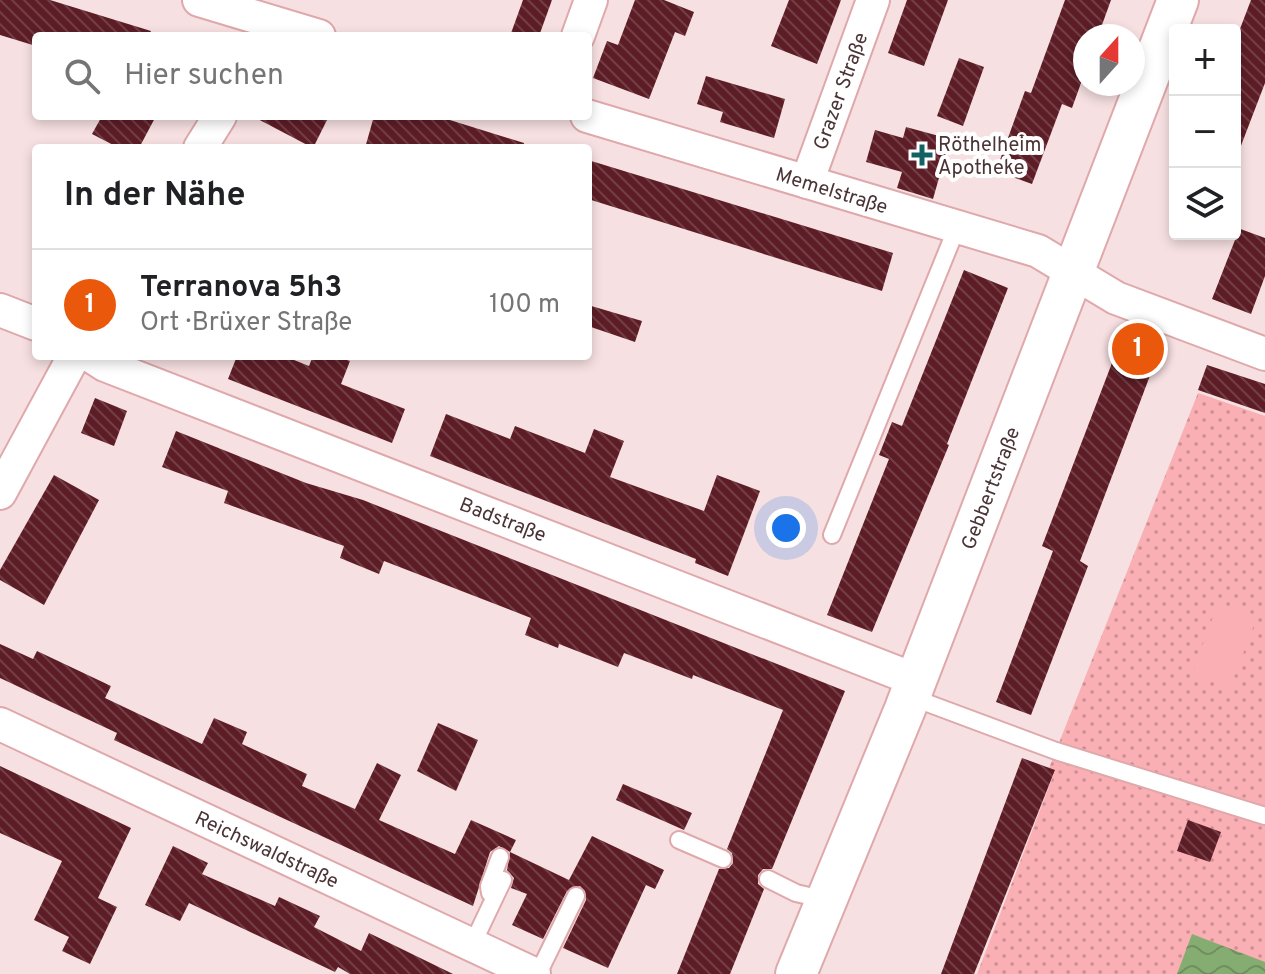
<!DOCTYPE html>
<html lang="de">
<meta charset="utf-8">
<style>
:root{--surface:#fff;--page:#f2f2f2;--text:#202124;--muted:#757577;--line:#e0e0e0;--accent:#ea580c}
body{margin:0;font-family:Overpass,sans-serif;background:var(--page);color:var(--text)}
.controls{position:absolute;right:24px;top:24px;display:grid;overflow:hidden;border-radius:8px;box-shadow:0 4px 12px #0003}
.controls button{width:72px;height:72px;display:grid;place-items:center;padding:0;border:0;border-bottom:2px solid var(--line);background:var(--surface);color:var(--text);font:40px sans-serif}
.compass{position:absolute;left:1073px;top:24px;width:72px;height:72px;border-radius:50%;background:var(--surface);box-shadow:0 4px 12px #0003;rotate:21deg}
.you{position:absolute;left:786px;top:528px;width:28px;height:28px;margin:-20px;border:6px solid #fff;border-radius:50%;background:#1a73e8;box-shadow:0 0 0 12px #1a73e833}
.badge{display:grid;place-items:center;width:52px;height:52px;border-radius:50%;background:var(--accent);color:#fff;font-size:26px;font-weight:700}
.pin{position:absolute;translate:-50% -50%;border:4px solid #fff;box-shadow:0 2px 8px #0006}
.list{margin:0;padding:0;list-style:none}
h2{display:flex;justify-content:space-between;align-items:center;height:104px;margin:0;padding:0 32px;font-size:34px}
h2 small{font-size:26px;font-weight:400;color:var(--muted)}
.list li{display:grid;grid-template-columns:52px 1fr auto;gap:24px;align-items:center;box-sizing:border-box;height:112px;padding:0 32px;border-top:2px solid var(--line)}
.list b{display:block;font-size:30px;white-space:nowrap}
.list p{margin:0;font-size:26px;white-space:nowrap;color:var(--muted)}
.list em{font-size:26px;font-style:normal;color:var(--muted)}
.icon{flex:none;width:44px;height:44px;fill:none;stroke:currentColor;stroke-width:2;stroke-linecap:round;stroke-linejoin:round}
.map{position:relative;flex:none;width:1265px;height:974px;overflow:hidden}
.search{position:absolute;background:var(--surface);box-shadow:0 4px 12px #0003;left:32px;top:32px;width:560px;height:88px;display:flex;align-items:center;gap:20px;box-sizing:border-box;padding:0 28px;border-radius:8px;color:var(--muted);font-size:30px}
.panel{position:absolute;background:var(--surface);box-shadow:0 4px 12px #0003;left:32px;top:144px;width:560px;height:216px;border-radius:8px}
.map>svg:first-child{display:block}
.green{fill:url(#green-dots)}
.pitch{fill:#f9afb3}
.water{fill:url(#water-waves)}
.building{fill:url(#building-back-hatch)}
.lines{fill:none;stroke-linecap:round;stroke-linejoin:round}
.service-casing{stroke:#dfa8ab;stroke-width:20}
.minor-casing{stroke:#dfa8ab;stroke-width:36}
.tertiary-casing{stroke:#dfa8ab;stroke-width:44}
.service{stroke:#fff;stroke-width:16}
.minor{stroke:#fff;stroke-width:32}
.tertiary{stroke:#fff;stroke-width:40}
.poi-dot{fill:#126263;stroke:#fff;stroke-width:3}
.labels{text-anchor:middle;stroke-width:8;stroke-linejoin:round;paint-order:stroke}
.street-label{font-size:20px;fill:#4a3435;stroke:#fff}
.poi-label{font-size:20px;fill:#4a3435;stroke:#fff;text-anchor:start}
</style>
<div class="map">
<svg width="1265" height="974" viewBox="0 0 1265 974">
<defs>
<pattern id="green-dots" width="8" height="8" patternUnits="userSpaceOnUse" patternTransform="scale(2)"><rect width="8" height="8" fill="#f9afb3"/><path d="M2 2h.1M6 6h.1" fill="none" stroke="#cc8f92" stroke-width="1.8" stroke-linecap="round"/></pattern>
<pattern id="water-waves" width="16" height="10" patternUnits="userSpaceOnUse" patternTransform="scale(2)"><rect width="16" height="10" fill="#86ad71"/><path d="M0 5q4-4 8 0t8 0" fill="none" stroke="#708e5e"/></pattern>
<pattern id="building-back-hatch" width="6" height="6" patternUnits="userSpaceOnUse" patternTransform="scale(2)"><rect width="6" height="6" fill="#5d1d26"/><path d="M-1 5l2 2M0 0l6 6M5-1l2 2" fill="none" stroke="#733e45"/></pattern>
</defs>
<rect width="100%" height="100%" fill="#f7e0e1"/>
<polygon class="green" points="1198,393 1265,416 1265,974 977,974 1055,771 1049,768"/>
<polygon class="pitch" points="1218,603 1257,617 1230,688 1192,674"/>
<polygon class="water" points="1192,934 1265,962 1265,974 1177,974"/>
<g class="building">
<polygon points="0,0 50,0 151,31 150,36 36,36 36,46 0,35"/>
<polygon points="523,0 552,0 539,36 510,36"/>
<polygon points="635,0 664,0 694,12 685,36 675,32 649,99 593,78 607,41 618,45"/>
<polygon points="789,0 841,0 817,64 771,46"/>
<polygon points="907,0 948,0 924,66 888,53"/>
<polygon points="1065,0 1111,0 1098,36 1085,36 1085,72 1072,108 1062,104 1032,184 996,171 1025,91 1031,93"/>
<polygon points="1251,0 1265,0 1265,83 1237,156 1235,42"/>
<polygon points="959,58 984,67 963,126 937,116"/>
<polygon points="706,76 785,99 774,138 720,122 723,112 697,104"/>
<polygon points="102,116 156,116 139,148 119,148 92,134"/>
<polygon points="252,116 329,116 313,148"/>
<polygon points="374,116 437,116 524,143 523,148 365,148"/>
<polygon points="906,127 950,139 933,199 897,188 902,172 866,162 875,130 903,138"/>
<polygon points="588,160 893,253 882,291 588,199"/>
<polygon points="1235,227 1265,238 1265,276 1251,314 1212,299 1235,240"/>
<polygon points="964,270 1008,288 947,444 949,445 872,632 827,615 889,459 879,455 892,422 902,426"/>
<polygon points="588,305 642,321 635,342 588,326"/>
<polygon points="1120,342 1157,357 1080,561 1088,566 1031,715 996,702 1053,551 1042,546"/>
<polygon points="237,356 284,356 309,366 313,356 337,356 350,361 341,384 405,409 392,443 228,379"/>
<polygon points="1207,365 1265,384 1265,413 1198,390"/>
<polygon points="95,398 127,411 114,446 81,433"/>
<polygon points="446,414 510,439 515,426 585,453 594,429 624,441 610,477 704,511 717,475 760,491 728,576 695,563 696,559 430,456"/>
<polygon points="176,431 306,483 363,500 845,691 772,869 763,869 758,875 758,884 764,889 730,974 677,974 719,869 729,868 733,863 732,853 727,849 783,710 693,675 692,679 624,653 618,667 559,644 558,648 525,635 531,618 384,561 379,574 340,558 344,546 224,503 228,491 162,467"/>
<polygon points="54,475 99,500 44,605 0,580 0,570"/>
<polygon points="0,644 33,659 37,651 111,686 105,698 202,744 214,718 247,732 242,744 307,774 302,786 355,809 377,763 401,775 379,820 455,854 471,820 516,840 510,852 499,846 490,852 473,906 114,740 117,733 0,678"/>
<polygon points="438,723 478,740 456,791 417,771"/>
<polygon points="1022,758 1055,770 974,974 941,974"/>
<polygon points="0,766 131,828 98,898 117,907 90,964 62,951 69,937 34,920 62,861 0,833"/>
<polygon points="623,784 692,813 684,830 616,800"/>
<polygon points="1188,820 1221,832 1210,862 1177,851"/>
<polygon points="592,836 664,870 655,889 646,885 608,968 563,948 586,900 585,891 580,886 567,891 543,939 512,925 527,894 511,888 514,878 507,870 510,852 569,880"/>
<polygon points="173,846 208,863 202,874 275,906 279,897 320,916 314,927 361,951 369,933 453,974 350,974 338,967 335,972 189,903 180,921 145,905"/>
</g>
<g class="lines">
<defs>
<g id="service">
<polyline points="832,535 957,227"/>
<polyline points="911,697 1056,751 1265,816"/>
<polyline points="679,840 723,859"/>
<polyline points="768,879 796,893 826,900"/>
<polyline points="490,893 489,886 500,857"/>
<polyline points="472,945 503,880"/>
<polyline points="538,974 576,896"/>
</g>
<g id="minor">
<polyline points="199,0 319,36"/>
<polyline points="578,36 591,0"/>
<polyline points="587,116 1038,251 1116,298 1265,354"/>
<polyline points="200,148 220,116"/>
<polyline points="807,182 873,0"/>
<polyline points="0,310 36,324"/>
<polyline points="91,356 105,365 916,680"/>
<polyline points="0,493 74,356"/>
<polyline points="0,724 534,974"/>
</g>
<polyline id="tertiary" points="796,974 905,709 1178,0"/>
</defs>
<use href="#service" class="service-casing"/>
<use href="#minor" class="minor-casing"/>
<use href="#tertiary" class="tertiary-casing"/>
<use href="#service" class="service"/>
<use href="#minor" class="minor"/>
<use href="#tertiary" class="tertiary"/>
</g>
<path class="poi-dot" d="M918 143h8v8h8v8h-8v8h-8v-8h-8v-8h8z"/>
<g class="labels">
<g class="street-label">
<text transform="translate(840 91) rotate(-70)" y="7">Grazer Straße</text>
<text transform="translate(832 190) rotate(17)" y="7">Memelstraße</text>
<text transform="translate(990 488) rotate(-69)" y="7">Gebbertstraße</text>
<text transform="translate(503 519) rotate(21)" y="7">Badstraße</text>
<text transform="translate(267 849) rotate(25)" y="7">Reichswaldstraße</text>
</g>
<g class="poi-label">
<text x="938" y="151">Röthelheim<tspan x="938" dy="23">Apotheke</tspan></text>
</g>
</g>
</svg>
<div class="controls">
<button>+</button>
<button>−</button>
<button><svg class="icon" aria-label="layers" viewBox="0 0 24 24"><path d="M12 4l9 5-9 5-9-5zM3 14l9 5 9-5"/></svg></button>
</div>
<svg class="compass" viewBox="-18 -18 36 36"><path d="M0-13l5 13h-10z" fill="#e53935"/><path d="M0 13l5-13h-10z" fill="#757577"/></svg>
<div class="you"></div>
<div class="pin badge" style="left:1138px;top:349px">1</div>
<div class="search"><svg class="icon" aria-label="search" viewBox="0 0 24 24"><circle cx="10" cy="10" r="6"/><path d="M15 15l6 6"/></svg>Hier suchen</div>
<section class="panel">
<h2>In der Nähe<small></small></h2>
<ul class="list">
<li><span class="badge">1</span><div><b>Terranova 5h3</b><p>Ort · Brüxer Straße</p></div><em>100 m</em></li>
</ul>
</section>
</div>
